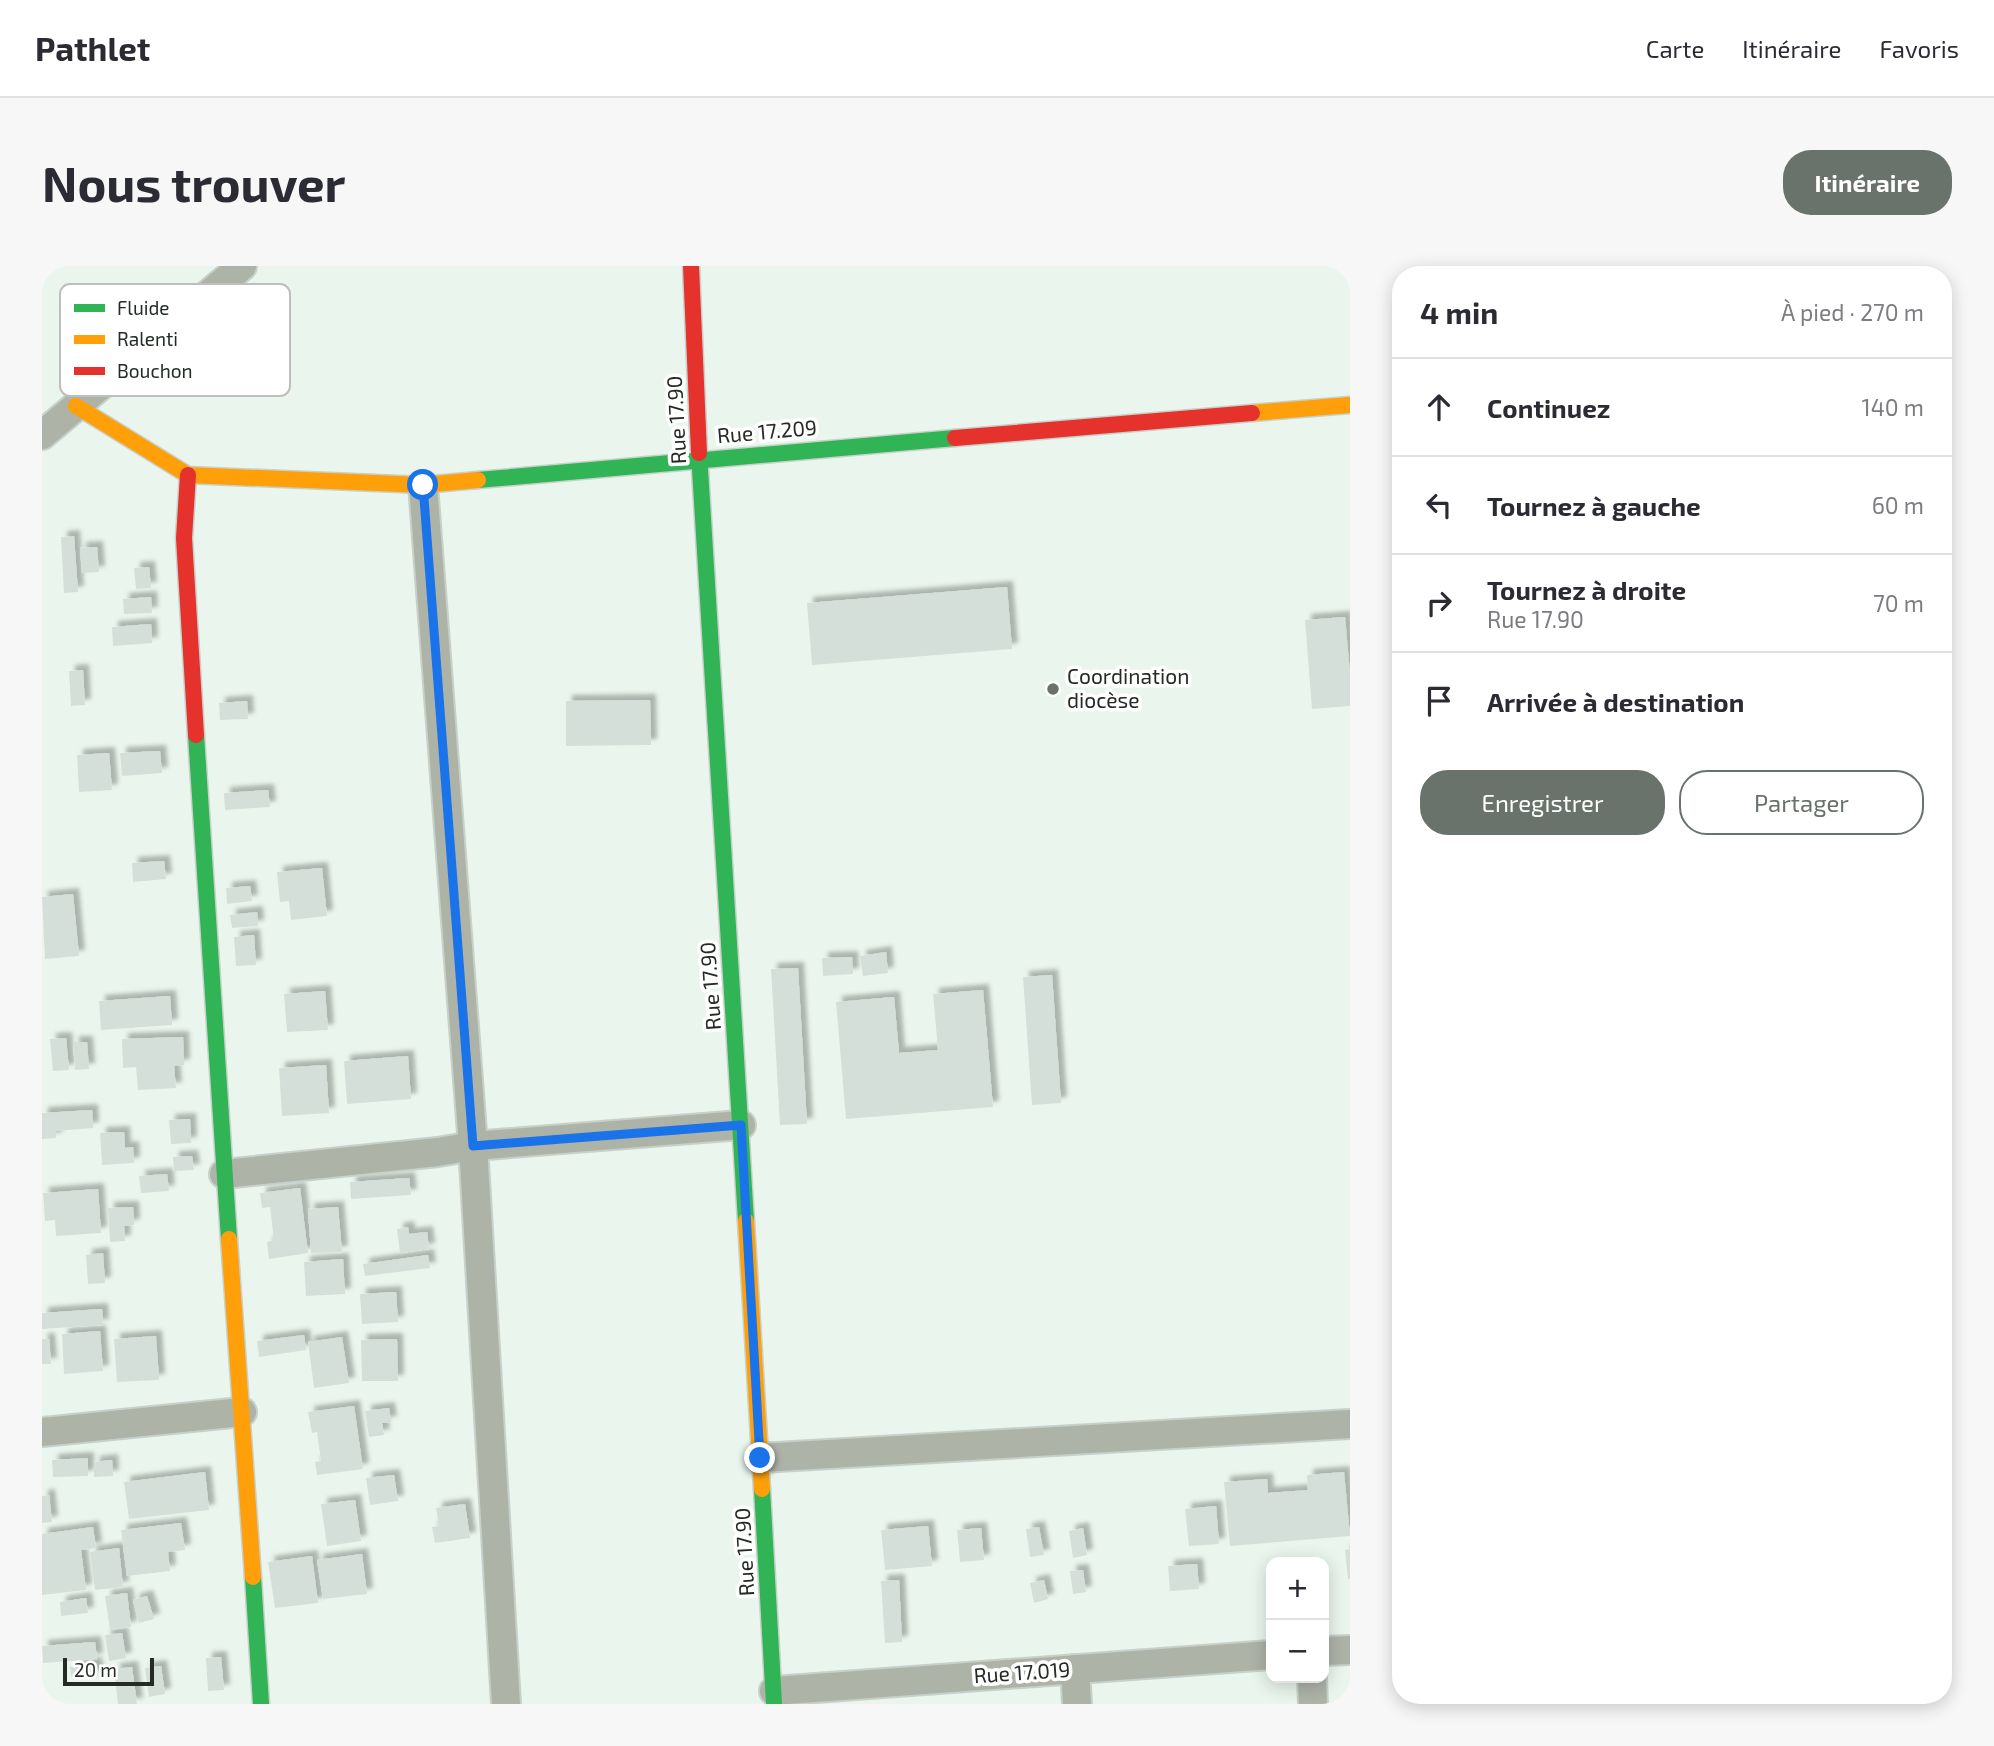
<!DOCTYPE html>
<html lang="fr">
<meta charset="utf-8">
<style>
:root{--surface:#fff;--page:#f7f7f7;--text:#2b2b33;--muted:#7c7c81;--line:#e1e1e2;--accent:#69726b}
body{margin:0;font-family:"Exo 2",sans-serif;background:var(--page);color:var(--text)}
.controls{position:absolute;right:21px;bottom:21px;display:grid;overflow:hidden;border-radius:14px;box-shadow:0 4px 18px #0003}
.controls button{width:63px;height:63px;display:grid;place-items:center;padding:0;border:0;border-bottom:2px solid var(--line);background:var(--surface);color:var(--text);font:35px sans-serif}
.scale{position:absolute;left:21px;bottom:18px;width:91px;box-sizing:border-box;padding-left:7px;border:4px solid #242b25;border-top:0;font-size:19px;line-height:24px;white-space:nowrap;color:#242b25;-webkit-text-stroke:5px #fff;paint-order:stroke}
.stop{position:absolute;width:21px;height:21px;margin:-16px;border:5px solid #1a73e8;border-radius:50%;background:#fff}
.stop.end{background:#1a73e8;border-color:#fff;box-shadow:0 2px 7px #0008}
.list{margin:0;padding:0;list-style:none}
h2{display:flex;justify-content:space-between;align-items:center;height:91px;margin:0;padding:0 28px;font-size:30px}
h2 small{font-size:23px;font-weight:400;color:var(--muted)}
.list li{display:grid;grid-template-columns:46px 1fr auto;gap:21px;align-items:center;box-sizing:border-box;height:98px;padding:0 28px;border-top:2px solid var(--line)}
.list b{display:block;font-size:26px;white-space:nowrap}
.list p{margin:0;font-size:23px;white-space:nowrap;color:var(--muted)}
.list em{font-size:23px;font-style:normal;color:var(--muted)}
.actions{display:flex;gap:14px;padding:21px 28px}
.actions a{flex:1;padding:16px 0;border:2px solid var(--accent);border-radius:28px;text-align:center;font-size:24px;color:var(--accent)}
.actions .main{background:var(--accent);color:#fff}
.icon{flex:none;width:38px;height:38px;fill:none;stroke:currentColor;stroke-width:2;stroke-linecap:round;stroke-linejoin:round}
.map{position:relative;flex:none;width:1308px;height:1438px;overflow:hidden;border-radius:28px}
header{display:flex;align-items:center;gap:42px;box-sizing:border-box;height:98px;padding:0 35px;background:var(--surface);border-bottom:2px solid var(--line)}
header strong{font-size:33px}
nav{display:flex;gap:38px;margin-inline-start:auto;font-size:24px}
.intro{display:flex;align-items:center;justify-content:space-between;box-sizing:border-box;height:168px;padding:0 42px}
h1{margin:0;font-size:49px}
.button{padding:18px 32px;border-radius:28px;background:var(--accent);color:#fff;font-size:24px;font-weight:700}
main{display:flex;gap:42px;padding:0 42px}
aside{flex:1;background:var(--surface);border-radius:28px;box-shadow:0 4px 18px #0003}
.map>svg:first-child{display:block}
.building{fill:#d5dfda;filter:url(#shadow)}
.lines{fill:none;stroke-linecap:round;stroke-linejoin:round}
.street-casing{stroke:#c7d1ca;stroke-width:32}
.fast-casing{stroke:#c7d1ca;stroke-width:19}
.slow-casing{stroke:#c7d1ca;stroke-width:19}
.jam-casing{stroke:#c7d1ca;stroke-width:19}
.street{stroke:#aeb3a8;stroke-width:28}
.fast{stroke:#30b455;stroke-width:16}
.slow{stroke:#ff9f0a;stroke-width:16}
.jam{stroke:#e5322d;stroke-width:16}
.route{stroke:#1a73e8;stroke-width:9}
.poi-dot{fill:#69726b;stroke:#fff;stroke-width:2.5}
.labels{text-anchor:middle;stroke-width:7;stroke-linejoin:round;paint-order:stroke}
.street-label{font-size:21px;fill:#242b25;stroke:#fff}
.poi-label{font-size:21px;fill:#242b25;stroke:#fff;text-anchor:start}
.key{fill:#fff;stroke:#bdbfbe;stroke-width:2}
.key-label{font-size:19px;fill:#242b25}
</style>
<header>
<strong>Pathlet</strong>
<nav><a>Carte</a><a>Itinéraire</a><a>Favoris</a></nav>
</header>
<div class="intro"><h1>Nous trouver</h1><a class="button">Itinéraire</a></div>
<main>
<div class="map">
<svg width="1308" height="1438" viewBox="0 0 1308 1438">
<defs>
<filter id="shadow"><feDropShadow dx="6" dy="-6" stdDeviation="2" flood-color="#0004"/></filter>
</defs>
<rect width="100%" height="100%" fill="#eaf6ed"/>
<g class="building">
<polygon points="32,270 36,326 22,327 19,271"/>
<polygon points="55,281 57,306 40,307 38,282"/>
<polygon points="107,301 109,322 94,323 92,302"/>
<polygon points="965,321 970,383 770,399 765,337"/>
<polygon points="109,331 110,347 82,348 81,333"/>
<polygon points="1303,351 1308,408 1308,440 1270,443 1263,354"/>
<polygon points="109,358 110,377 71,380 70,361"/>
<polygon points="41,404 43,439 29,440 27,405"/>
<polygon points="608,434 609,479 524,480 524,435"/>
<polygon points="205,435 206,453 178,454 177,437"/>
<polygon points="118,485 120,507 80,510 78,487"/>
<polygon points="67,487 70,524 37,526 35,489"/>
<polygon points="226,524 228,541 183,544 182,527"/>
<polygon points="122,595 124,613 91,616 90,597"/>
<polygon points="280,602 285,650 249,654 247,635 238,636 235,606"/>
<polygon points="208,620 210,635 185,638 184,622"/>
<polygon points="31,628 37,690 3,693 0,631"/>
<polygon points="215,646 216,660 190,662 188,649"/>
<polygon points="212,669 214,699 194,700 192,671"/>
<polygon points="844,686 846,707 821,710 818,690"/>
<polygon points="810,691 811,708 781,710 780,692"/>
<polygon points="756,702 765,858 738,859 729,703"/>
<polygon points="1010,709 1019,837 990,839 981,711"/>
<polygon points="941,724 951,841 804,853 794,736 852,731 857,787 896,784 891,728"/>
<polygon points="283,725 286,764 245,766 242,728"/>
<polygon points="128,730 130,759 59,764 57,735"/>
<polygon points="141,771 142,799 132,800 134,822 96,824 94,801 81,802 80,773"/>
<polygon points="24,772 27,804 11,805 8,773"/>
<polygon points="31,776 45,776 47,803 33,804"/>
<polygon points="366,790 369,833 305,838 302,795"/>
<polygon points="284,799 287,847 240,850 237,802"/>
<polygon points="50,844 51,862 14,865 14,872 0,873 0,847"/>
<polygon points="148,853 149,877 129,878 127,854"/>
<polygon points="82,866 83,882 91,881 92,897 60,899 58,867"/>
<polygon points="150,890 152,904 132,905 131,891"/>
<polygon points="125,908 127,925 99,927 97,910"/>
<polygon points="367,912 369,929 309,933 308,916"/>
<polygon points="258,922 266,987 227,993 225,976 232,974 228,941 220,942 218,927"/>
<polygon points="56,923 59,967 14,970 13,954 3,955 1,927"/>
<polygon points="91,941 92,959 82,960 83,975 68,976 66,942"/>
<polygon points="296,941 300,986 269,987 266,943"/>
<polygon points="366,961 367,968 385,966 387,983 358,987 355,963"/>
<polygon points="61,987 63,1017 46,1018 44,989"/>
<polygon points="386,989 388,1002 323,1010 321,998"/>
<polygon points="301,993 303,1028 264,1030 262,996"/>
<polygon points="354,1026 356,1056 320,1058 318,1028"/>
<polygon points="60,1043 61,1059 0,1063 0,1047"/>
<polygon points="58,1065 61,1105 22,1108 20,1068"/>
<polygon points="262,1069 264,1084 217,1091 215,1075"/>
<polygon points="114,1070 117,1114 75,1116 72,1073"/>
<polygon points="300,1071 307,1117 272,1122 266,1076"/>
<polygon points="0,1073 7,1073 9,1098 0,1098"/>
<polygon points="355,1073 356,1115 320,1115 319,1074"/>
<polygon points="312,1140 321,1203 275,1209 273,1196 279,1195 275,1166 270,1167 266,1146"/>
<polygon points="347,1142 349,1156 340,1157 342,1169 327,1171 323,1145"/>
<polygon points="46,1192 46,1210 11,1211 10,1194"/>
<polygon points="70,1194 71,1210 52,1211 52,1196"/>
<polygon points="163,1206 167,1244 87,1253 82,1216"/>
<polygon points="1302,1206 1308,1270 1188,1280 1182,1216 1225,1213 1226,1227 1266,1224 1265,1209"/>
<polygon points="352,1209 356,1235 328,1239 324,1212"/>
<polygon points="7,1229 10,1256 0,1257 0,1230"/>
<polygon points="313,1234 319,1275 285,1280 279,1238"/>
<polygon points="423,1238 428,1272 393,1277 390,1261 397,1260 394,1242"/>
<polygon points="1174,1240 1177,1278 1147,1280 1143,1243"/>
<polygon points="139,1257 143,1284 126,1286 128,1305 85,1310 79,1264"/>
<polygon points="886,1260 890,1300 843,1304 839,1264"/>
<polygon points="51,1261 54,1282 39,1284 44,1324 0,1329 0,1268"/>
<polygon points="997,1261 1002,1289 988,1291 984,1263"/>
<polygon points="939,1262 942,1294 918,1296 915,1264"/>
<polygon points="1041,1262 1045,1289 1031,1292 1027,1265"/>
<polygon points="77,1282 81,1321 53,1324 48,1286"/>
<polygon points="1308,1283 1308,1313 1306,1313 1303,1284"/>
<polygon points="320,1288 325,1328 281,1333 275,1294"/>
<polygon points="270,1290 276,1337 233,1342 226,1296"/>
<polygon points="1155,1298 1157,1323 1128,1325 1126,1300"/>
<polygon points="1041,1304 1044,1326 1031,1328 1028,1305"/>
<polygon points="857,1314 860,1376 843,1377 839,1315"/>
<polygon points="1002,1314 1006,1333 992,1337 988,1317"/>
<polygon points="85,1327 89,1361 68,1364 63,1330"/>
<polygon points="105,1330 112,1353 97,1357 91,1334"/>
<polygon points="44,1332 46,1347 19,1350 18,1336"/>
<polygon points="80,1367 84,1392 67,1395 63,1369"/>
<polygon points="53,1376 55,1393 1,1397 0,1380"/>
<polygon points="179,1391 182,1424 166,1425 164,1392"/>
<polygon points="54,1397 56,1410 30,1414 28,1401"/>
<polygon points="119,1400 123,1428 107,1431 103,1402"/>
<polygon points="90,1401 95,1438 76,1438 72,1403"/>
</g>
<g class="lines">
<defs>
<g id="street">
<polyline points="0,169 200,0"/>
<polyline points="381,219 431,880 464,1438"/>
<polyline points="182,908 396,886 431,880 699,859"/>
<polyline points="0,1166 200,1146"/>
<polyline points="718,1192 1308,1158"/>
<polyline points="1282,1385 1308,1384"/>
<polyline points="1033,1403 1035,1438"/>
<polyline points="1270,1412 1271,1438"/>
<polyline points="732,1425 1229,1389"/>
</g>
<g id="fast">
<polyline points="657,187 704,955"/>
<polyline points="436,214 913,172"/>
<polyline points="154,469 187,973"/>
<polyline points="720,1223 732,1438"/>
<polyline points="211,1311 219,1438"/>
</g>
<g id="slow">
<polyline points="34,140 146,209 381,219 436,214"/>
<polyline points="1210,147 1308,139"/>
<polyline points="704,955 720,1223"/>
<polyline points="187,973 211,1311"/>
</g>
<g id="jam">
<polyline points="649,0 657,187"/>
<polyline points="913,172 1210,147"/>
<polyline points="146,209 142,272 154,469"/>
</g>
</defs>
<use href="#street" class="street-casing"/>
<use href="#fast" class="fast-casing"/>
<use href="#slow" class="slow-casing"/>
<use href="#jam" class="jam-casing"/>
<use href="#street" class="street"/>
<use href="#fast" class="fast"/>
<use href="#slow" class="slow"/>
<use href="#jam" class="jam"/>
</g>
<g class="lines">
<polyline class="route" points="381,219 431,880 699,859 718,1192"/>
</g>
<circle class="poi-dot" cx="1011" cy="423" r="7"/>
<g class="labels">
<g class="street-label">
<text transform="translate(635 154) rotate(-93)" y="7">Rue 17.90</text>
<text transform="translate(725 166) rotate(-5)" y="7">Rue 17.209</text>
<text transform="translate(669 720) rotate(-94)" y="7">Rue 17.90</text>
<text transform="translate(703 1286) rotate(-93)" y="7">Rue 17.90</text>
<text transform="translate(980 1407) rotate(-4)" y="7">Rue 17.019</text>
</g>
<g class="poi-label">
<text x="1025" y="418">Coordination<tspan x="1025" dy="24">diocèse</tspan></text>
</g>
</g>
<rect x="18" y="18" width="230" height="112" rx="10" class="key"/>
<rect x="32" y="38" width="31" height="8" fill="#30b455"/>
<rect x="32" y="69" width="31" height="9" fill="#ff9f0a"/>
<rect x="32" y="101" width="31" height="8" fill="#e5322d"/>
<g class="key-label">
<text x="75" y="49">Fluide</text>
<text x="75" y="80">Ralenti</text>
<text x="75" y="112">Bouchon</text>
</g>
</svg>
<div class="controls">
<button>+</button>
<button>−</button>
</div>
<div class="scale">20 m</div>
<div class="stop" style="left:381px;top:219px"></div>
<div class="stop end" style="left:718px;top:1192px"></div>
</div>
<aside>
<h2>4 min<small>À pied · 270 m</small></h2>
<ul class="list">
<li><svg class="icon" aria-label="ahead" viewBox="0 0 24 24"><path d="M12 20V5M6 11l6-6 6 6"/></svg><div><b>Continuez</b></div><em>140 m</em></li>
<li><svg class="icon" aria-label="left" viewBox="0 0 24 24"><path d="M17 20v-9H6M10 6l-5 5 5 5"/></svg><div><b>Tournez à gauche</b></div><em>60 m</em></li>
<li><svg class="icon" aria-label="right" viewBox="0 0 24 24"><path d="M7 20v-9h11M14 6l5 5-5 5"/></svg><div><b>Tournez à droite</b><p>Rue 17.90</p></div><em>70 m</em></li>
<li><svg class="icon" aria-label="arrive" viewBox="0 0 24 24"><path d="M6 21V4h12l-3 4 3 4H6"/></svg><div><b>Arrivée à destination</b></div></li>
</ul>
<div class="actions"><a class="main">Enregistrer</a><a>Partager</a></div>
</aside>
</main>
